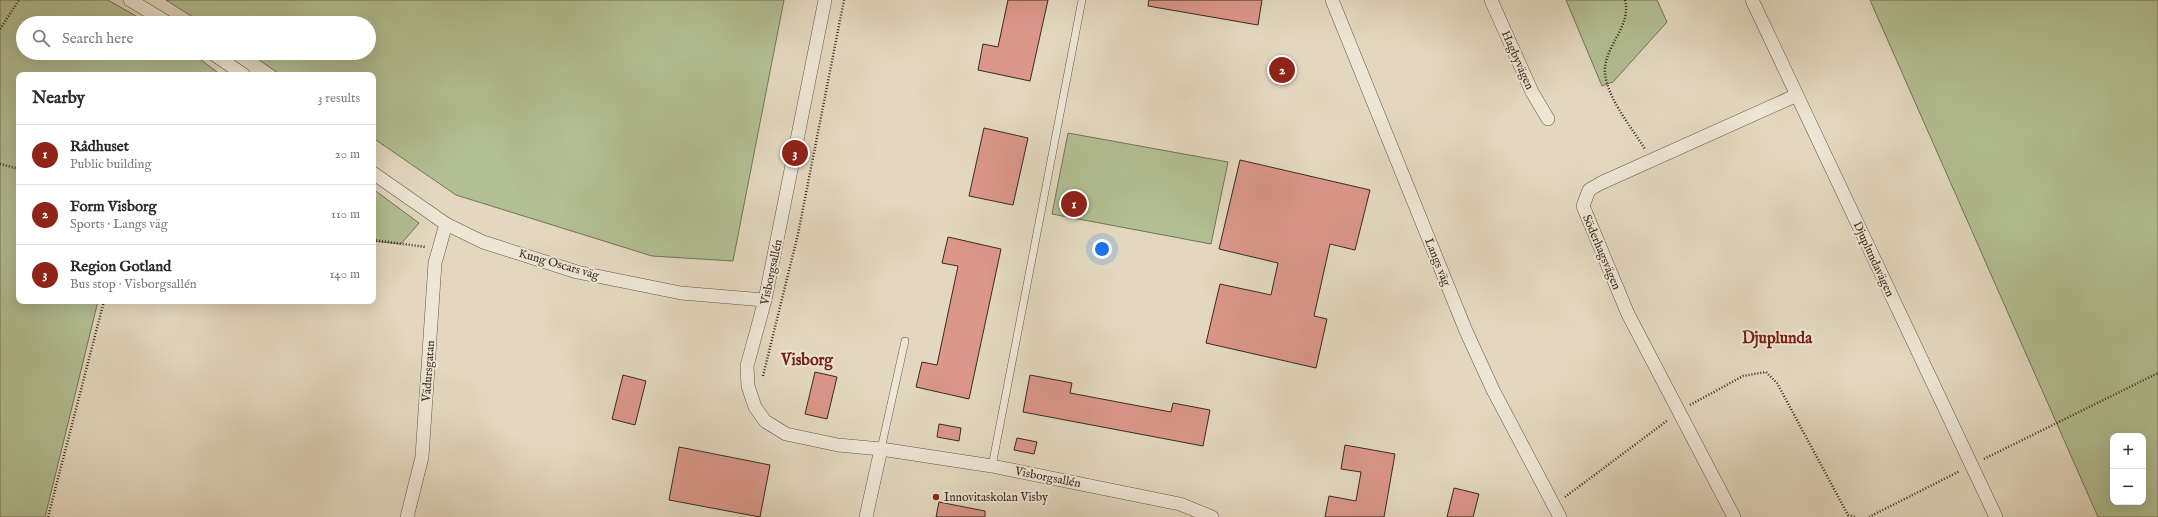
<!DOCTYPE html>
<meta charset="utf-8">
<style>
:root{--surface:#fff;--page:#f7f7f7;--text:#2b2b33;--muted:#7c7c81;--line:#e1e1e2;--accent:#8f2418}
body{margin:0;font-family:"IM FELL English",serif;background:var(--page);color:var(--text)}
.controls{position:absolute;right:12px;bottom:12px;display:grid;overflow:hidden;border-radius:8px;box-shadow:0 4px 16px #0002}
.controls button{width:36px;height:36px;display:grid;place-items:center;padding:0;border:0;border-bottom:1px solid var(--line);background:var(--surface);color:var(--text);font:20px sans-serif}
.you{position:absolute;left:1102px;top:249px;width:14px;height:14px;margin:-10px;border:3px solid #fff;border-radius:50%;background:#1a73e8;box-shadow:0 0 0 6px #1a73e833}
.badge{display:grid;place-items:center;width:26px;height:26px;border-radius:50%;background:var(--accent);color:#fff;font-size:13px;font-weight:700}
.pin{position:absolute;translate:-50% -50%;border:2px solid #fff;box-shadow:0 1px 4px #0006}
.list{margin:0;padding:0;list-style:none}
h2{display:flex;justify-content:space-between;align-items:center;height:52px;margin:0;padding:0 16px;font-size:17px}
h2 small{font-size:13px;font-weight:400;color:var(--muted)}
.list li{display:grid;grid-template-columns:26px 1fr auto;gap:12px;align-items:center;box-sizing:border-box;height:60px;padding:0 16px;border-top:1px solid var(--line)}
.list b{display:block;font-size:15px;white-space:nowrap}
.list p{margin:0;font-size:13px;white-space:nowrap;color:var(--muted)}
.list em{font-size:13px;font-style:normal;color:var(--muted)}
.icon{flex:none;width:22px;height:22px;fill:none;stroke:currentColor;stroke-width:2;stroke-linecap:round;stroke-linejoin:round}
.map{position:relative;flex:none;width:2158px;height:517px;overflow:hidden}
.search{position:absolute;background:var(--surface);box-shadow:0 4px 16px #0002;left:16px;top:16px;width:360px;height:44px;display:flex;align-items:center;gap:10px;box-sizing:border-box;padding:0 14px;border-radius:22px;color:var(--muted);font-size:15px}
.panel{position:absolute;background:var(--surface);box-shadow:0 4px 16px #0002;left:16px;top:72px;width:360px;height:232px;border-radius:8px}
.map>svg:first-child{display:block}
.green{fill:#b2bf93;stroke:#757458;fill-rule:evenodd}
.building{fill:#db978a;stroke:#382a1e}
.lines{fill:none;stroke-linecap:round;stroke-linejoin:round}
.lane-casing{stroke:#635646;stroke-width:8}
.street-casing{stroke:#635646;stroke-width:14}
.path{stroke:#382a1e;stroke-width:2.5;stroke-dasharray:1 2;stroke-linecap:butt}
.lane{stroke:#ede6d5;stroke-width:7}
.street{stroke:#ede6d5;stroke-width:13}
.poi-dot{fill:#8f2418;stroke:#ede6d5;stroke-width:1.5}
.labels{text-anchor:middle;stroke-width:4;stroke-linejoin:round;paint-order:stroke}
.street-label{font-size:12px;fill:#382a1e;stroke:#ede6d5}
.poi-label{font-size:12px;fill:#382a1e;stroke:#ede6d5;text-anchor:start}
.district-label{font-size:16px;font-weight:bold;fill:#7a1f14;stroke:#ede6d5}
</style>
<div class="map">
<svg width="2158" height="517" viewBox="0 0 2158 517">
<rect width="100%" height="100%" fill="#e3d8bf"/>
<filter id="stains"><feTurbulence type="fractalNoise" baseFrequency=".005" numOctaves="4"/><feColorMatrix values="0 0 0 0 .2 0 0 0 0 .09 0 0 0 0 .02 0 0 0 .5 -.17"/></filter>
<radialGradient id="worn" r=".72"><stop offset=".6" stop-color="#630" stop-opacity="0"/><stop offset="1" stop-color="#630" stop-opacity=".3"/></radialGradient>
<g class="green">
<polygon points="0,0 108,0 148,23 23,23 23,53 192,53 221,75 19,75 19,301 98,301 45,517 0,517"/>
<polygon points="166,0 784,0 733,261 652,256 456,195 373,138 373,75 281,75 249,53 369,53 369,23 202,23"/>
<polygon points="1566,0 1657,0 1667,22 1613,82 1602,86"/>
<path d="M1870 0H2158V517H2098ZM2113 436H2143V502H2113Z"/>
<polygon points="1068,133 1228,162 1211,244 1052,214"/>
<polygon points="373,189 419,223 401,244 373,241"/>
</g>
<g class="building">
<polygon points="1008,0 1048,0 1030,81 978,70 983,44 998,47"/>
<polygon points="1149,0 1262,0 1258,25 1148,6"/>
<polygon points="984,128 1028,138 1013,205 969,196"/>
<polygon points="1240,160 1370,190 1355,250 1330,244 1314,316 1327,319 1316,368 1206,343 1220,284 1271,295 1278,263 1219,249"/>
<polygon points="948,237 1001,249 969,399 916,387 922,362 937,365 958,266 942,263"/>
<polygon points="815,372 837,377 827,419 805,414"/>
<polygon points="623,375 646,381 635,425 612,419"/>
<polygon points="1030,375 1072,383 1070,393 1171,412 1173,403 1210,410 1203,446 1023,412"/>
<polygon points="939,424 961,428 959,441 937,437"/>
<polygon points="1017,438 1037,442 1034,454 1014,450"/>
<polygon points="1345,445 1395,454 1384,517 1325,517 1329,496 1356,501 1361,472 1341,469"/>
<polygon points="679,447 770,465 760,517 669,500"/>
<polygon points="1454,488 1479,494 1473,517 1447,517"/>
<polygon points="939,502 985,511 985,517 936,517"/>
</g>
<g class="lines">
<defs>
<g id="lane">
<polyline points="881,449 905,341"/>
<polyline points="992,466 1082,0"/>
</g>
<g id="street">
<polyline points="130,0 168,23"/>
<polyline points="825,0 765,300 747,366 748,386 755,407 765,421 786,434 838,445 881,449 992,466 1180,504 1212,517"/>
<polyline points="1332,0 1466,331 1493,390 1560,517"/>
<polyline points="1491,0 1532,92 1548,119"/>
<polyline points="1752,0 1996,517"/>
<polyline points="212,53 244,75"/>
<polyline points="373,173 446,224 483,242 577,272 681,293 765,300"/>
<polyline points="407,517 422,457 435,263 446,224"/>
<polyline points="866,517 881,449"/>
<polyline points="1734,517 1628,314 1583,206 1589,190 1601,183 1797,95"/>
</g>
</defs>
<use href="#lane" class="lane-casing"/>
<use href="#street" class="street-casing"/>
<g class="path">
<path d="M1625 0C1632 27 1603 47 1605 73 1607 98 1632 128 1645 149"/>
<polyline points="0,29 19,0"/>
<polyline points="0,164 19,169"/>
<polyline points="373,240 426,247"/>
<polyline points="763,376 798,234 844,0"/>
<polyline points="1690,405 1743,376 1766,372 1777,383 1848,515 1856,517"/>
<polyline points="1984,459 2158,373"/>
<polyline points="1565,497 1668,420"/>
<polyline points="48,517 104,301"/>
<polyline points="1869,517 1960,471"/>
</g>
<use href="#lane" class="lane"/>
<use href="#street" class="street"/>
</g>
<circle class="poi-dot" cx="936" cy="497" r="4"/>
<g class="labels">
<g class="street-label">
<text transform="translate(1518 60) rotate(66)" y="4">Hagbyvägen</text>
<text transform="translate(1602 252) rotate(67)" y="4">Söderhagsvägen</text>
<text transform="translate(1874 259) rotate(65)" y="4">Djuplundavägen</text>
<text transform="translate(1438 262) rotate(68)" y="4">Langs väg</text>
<text transform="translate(559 264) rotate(16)" y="4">Kung Oscars väg</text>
<text transform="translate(771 272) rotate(-78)" y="4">Visborgsallén</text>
<text transform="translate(428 371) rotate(-86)" y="4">Vädursgatan</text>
<text transform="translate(1048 477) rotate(11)" y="4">Visborgsallén</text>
</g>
<g class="poi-label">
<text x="944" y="501">Innovitaskolan Visby</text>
</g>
<g class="district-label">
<text x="1777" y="343">Djuplunda</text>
<text x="807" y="365">Visborg</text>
</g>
</g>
<rect width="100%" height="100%" filter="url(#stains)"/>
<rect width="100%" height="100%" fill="url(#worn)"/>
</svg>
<div class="controls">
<button>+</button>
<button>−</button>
</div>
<div class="you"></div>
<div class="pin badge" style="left:1074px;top:204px">1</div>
<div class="pin badge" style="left:1282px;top:70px">2</div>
<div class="pin badge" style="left:795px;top:153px">3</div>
<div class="search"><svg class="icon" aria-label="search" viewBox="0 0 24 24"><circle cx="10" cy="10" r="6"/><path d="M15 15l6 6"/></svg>Search here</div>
<section class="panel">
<h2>Nearby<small>3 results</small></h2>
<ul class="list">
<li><span class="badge">1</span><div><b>Rådhuset</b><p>Public building</p></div><em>20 m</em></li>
<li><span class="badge">2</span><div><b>Form Visborg</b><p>Sports · Langs väg</p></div><em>110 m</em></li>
<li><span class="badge">3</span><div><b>Region Gotland</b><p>Bus stop · Visborgsallén</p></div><em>140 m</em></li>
</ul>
</section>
</div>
